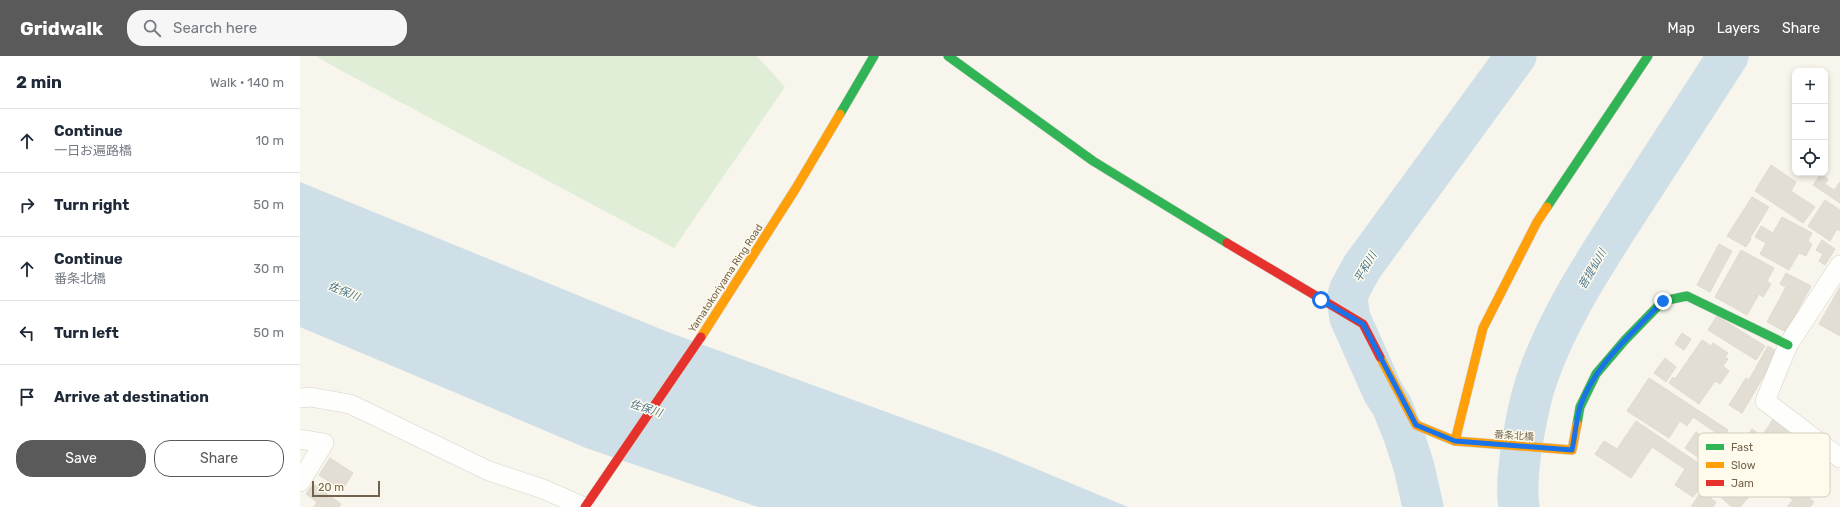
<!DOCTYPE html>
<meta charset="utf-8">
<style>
:root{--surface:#fff;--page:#f6f6f7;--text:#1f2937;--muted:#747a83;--line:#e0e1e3;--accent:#5a5a5a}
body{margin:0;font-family:Rubik,"Noto Sans JP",sans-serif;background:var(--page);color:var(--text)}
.controls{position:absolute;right:12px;top:12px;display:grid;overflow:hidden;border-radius:8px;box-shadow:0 2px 6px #0003}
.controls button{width:36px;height:36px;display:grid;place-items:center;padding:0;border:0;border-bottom:1px solid var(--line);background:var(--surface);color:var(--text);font:20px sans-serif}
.scale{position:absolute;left:12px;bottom:10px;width:68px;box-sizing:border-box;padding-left:4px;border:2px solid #74634c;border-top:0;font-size:11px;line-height:14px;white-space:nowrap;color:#74634c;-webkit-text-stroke:3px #fefbed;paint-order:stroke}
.stop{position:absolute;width:12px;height:12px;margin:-9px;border:3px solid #1a73e8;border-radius:50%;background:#fff}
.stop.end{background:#1a73e8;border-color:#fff;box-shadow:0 1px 4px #0008}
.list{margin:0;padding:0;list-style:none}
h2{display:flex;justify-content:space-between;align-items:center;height:52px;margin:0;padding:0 16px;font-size:17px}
h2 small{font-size:13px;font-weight:400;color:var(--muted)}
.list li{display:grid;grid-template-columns:26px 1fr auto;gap:12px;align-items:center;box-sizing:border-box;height:64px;padding:0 16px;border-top:1px solid var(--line)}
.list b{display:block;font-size:15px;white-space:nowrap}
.list p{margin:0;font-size:13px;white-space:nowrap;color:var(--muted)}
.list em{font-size:13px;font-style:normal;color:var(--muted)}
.actions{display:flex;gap:8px;padding:12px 16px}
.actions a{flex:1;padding:9px 0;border:1px solid var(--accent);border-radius:16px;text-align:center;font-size:14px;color:var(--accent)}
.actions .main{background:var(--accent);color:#fff}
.icon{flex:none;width:22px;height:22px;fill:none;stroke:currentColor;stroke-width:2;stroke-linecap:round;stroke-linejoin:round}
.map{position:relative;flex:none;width:1540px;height:451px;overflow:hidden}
header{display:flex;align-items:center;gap:24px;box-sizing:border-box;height:56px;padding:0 20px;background:var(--accent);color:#fff}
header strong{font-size:19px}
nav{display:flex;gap:22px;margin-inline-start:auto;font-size:14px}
.search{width:280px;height:36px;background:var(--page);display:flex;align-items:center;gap:10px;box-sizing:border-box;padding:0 14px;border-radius:16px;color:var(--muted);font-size:15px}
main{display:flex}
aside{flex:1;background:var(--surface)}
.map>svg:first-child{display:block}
.green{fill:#e0eed7}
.water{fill:#cedfe7}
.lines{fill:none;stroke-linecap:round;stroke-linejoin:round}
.river{stroke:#cedfe7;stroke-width:41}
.building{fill:#e3ded3;stroke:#e0dace}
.street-casing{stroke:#d6d2ca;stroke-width:20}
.fast-casing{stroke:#d7d2c9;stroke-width:10}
.slow-casing{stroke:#d7d2c9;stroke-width:10}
.jam-casing{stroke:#d7d2c9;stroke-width:10}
.street{stroke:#fefefc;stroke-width:19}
.fast{stroke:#30b455;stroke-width:9}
.slow{stroke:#ff9f0a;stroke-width:9}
.jam{stroke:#e5322d;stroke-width:9}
.route{stroke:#1a73e8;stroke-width:5}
.labels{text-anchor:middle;stroke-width:3;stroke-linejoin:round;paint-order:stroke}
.street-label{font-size:10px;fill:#74634c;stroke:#fefbed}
.water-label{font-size:11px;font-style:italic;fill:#4a758e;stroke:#fefbed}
.key{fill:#fefbed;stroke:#d5cdbd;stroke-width:1}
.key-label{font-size:11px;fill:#74634c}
</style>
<header>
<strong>Gridwalk</strong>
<div class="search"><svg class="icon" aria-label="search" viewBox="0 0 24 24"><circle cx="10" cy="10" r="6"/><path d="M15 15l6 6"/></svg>Search here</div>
<nav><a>Map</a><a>Layers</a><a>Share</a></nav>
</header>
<main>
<aside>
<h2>2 min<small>Walk · 140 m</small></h2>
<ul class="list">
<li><svg class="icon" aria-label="ahead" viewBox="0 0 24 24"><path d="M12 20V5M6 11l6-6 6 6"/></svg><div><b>Continue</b><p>一日お遍路橋</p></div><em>10 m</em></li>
<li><svg class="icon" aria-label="right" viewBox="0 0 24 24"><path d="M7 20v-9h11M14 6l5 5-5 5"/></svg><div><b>Turn right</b></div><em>50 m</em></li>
<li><svg class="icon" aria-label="ahead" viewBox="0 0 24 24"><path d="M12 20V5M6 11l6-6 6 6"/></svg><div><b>Continue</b><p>番条北橋</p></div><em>30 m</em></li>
<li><svg class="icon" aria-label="left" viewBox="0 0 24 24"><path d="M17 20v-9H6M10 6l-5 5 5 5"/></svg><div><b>Turn left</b></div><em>50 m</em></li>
<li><svg class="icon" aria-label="arrive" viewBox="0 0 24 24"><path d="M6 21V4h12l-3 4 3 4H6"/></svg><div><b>Arrive at destination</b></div></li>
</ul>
<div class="actions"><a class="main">Save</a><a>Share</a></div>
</aside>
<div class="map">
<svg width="1540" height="451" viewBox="0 0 1540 451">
<rect width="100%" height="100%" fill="#f7f5ec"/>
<polygon class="green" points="16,0 457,0 485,31 374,192 40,14"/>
<polygon class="water" points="0,126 368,276 693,395 828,451 458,451 286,392 0,271"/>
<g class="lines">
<g class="river">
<polyline points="1123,451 1114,411 1104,380 1092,350 1083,336 1050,262 1047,243 1050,233 1062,211 1216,0"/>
<path d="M1219 451C1216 433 1219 412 1221 394 1225 370 1229 346 1237 323 1258 261 1296 205 1331 150 1363 100 1396 50 1428 0"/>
</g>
</g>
<g class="building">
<polygon points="1471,109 1496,126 1491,135 1515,151 1503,167 1455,135"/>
<polygon points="1521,118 1528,123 1525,128 1534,134 1540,126 1540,147 1513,129"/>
<polygon points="1452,141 1469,151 1450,182 1451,183 1446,191 1427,180"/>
<polygon points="1525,144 1540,154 1540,175 1537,173 1530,185 1508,170"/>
<polygon points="1482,161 1512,177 1508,185 1512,188 1506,200 1499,197 1489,214 1460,198 1466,187 1455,181 1461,170 1473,177"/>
<polygon points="1522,184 1535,193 1525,209 1519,205 1523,198 1516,194"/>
<polygon points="1419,188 1432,195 1410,236 1397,229"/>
<polygon points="1441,194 1474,212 1467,225 1471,228 1463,241 1459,238 1447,259 1415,241"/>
<polygon points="1486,217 1511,230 1486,276 1467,266 1486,231 1480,228"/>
<polygon points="1540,231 1540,280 1519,268"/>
<polygon points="1417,260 1465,290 1456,304 1408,274"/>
<polygon points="1382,277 1391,283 1384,294 1375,288"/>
<polygon points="1402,284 1411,290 1413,287 1428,297 1425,301 1428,303 1423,310 1429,315 1420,328 1415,325 1399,348 1369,327 1373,321 1375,323"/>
<polygon points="1468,290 1478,296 1442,357 1429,349 1446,322 1449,324"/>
<polygon points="1365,302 1376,311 1366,326 1354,317"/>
<polygon points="1349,322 1428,374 1417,391 1412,388 1402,404 1385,392 1396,376 1410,385 1415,376 1393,361 1387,370 1380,365 1369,382 1327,355"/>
<polygon points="1474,362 1503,382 1489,401 1485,398 1478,408 1444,385 1452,373 1462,380"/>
<polygon points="1336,365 1407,413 1400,424 1404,426 1393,441 1375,429 1385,413 1352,391 1331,422 1295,398 1304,385 1317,393"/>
<polygon points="1441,398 1464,417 1470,410 1514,446 1510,451 1487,451 1493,444 1465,421 1440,451 1432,451 1417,438 1425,428 1420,424"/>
<polygon points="30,402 53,417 42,434 19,419"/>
<polygon points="1408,424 1417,430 1410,442 1416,446 1413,451 1391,451"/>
<polygon points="13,428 41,448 39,451 14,451 17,446 6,438"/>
</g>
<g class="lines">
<defs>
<g id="street">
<polyline points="1540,209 1488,289 1465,345 1540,402"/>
<polyline points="0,342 10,341 50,348 189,415 243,433 284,451"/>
<polyline points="0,383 24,387 0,426"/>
</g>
<g id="fast">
<polyline points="648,0 793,105 927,187"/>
<polyline points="540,58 574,0"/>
<polyline points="1247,151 1348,0"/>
<polyline points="1277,368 1280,351 1296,318 1325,284 1363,245 1387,240 1488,289"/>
</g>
<g id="slow">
<polyline points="401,281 496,132 540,58"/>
<polyline points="1080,301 1116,369 1155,385 1272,394 1277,368"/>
<polyline points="1155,385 1183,272 1237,166 1247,151"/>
</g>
<g id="jam">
<polyline points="927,187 1063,268 1080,301"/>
<polyline points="285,451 401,281"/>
</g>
</defs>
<use href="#street" class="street-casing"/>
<use href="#fast" class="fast-casing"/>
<use href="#slow" class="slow-casing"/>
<use href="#jam" class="jam-casing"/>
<use href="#street" class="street"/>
<use href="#fast" class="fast"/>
<use href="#slow" class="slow"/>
<use href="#jam" class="jam"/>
</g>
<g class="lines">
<path class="route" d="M1021 244 1063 268 1116 369 1155 385 1272 394C1275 380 1276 365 1280 351 1294 309 1333 277 1363 245"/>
</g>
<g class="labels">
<g class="street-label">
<text transform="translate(425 222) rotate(-57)" y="4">Yamatokoriyama Ring Road</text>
<text transform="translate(1214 379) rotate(4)" y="4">番条北橋</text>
</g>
<g class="water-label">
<text transform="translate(1065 211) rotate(-59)" y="4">平和川</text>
<text transform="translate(1292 213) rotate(-60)" y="4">菩提仙川</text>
<text transform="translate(44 235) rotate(22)" y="4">佐保川</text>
<text transform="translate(346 352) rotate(18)" y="4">佐保川</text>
</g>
</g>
<rect x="1398" y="377" width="132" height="64" rx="6" class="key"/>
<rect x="1406" y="388" width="18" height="6" fill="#30b455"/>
<rect x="1406" y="406" width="18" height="6" fill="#ff9f0a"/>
<rect x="1406" y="424" width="18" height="6" fill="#e5322d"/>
<g class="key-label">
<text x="1431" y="395">Fast</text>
<text x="1431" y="413">Slow</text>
<text x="1431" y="431">Jam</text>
</g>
</svg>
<div class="controls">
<button>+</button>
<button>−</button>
<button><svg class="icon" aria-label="locate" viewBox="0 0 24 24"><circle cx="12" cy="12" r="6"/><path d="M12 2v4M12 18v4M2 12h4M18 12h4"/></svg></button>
</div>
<div class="scale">20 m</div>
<div class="stop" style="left:1021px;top:244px"></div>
<div class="stop end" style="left:1363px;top:245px"></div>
</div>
</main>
